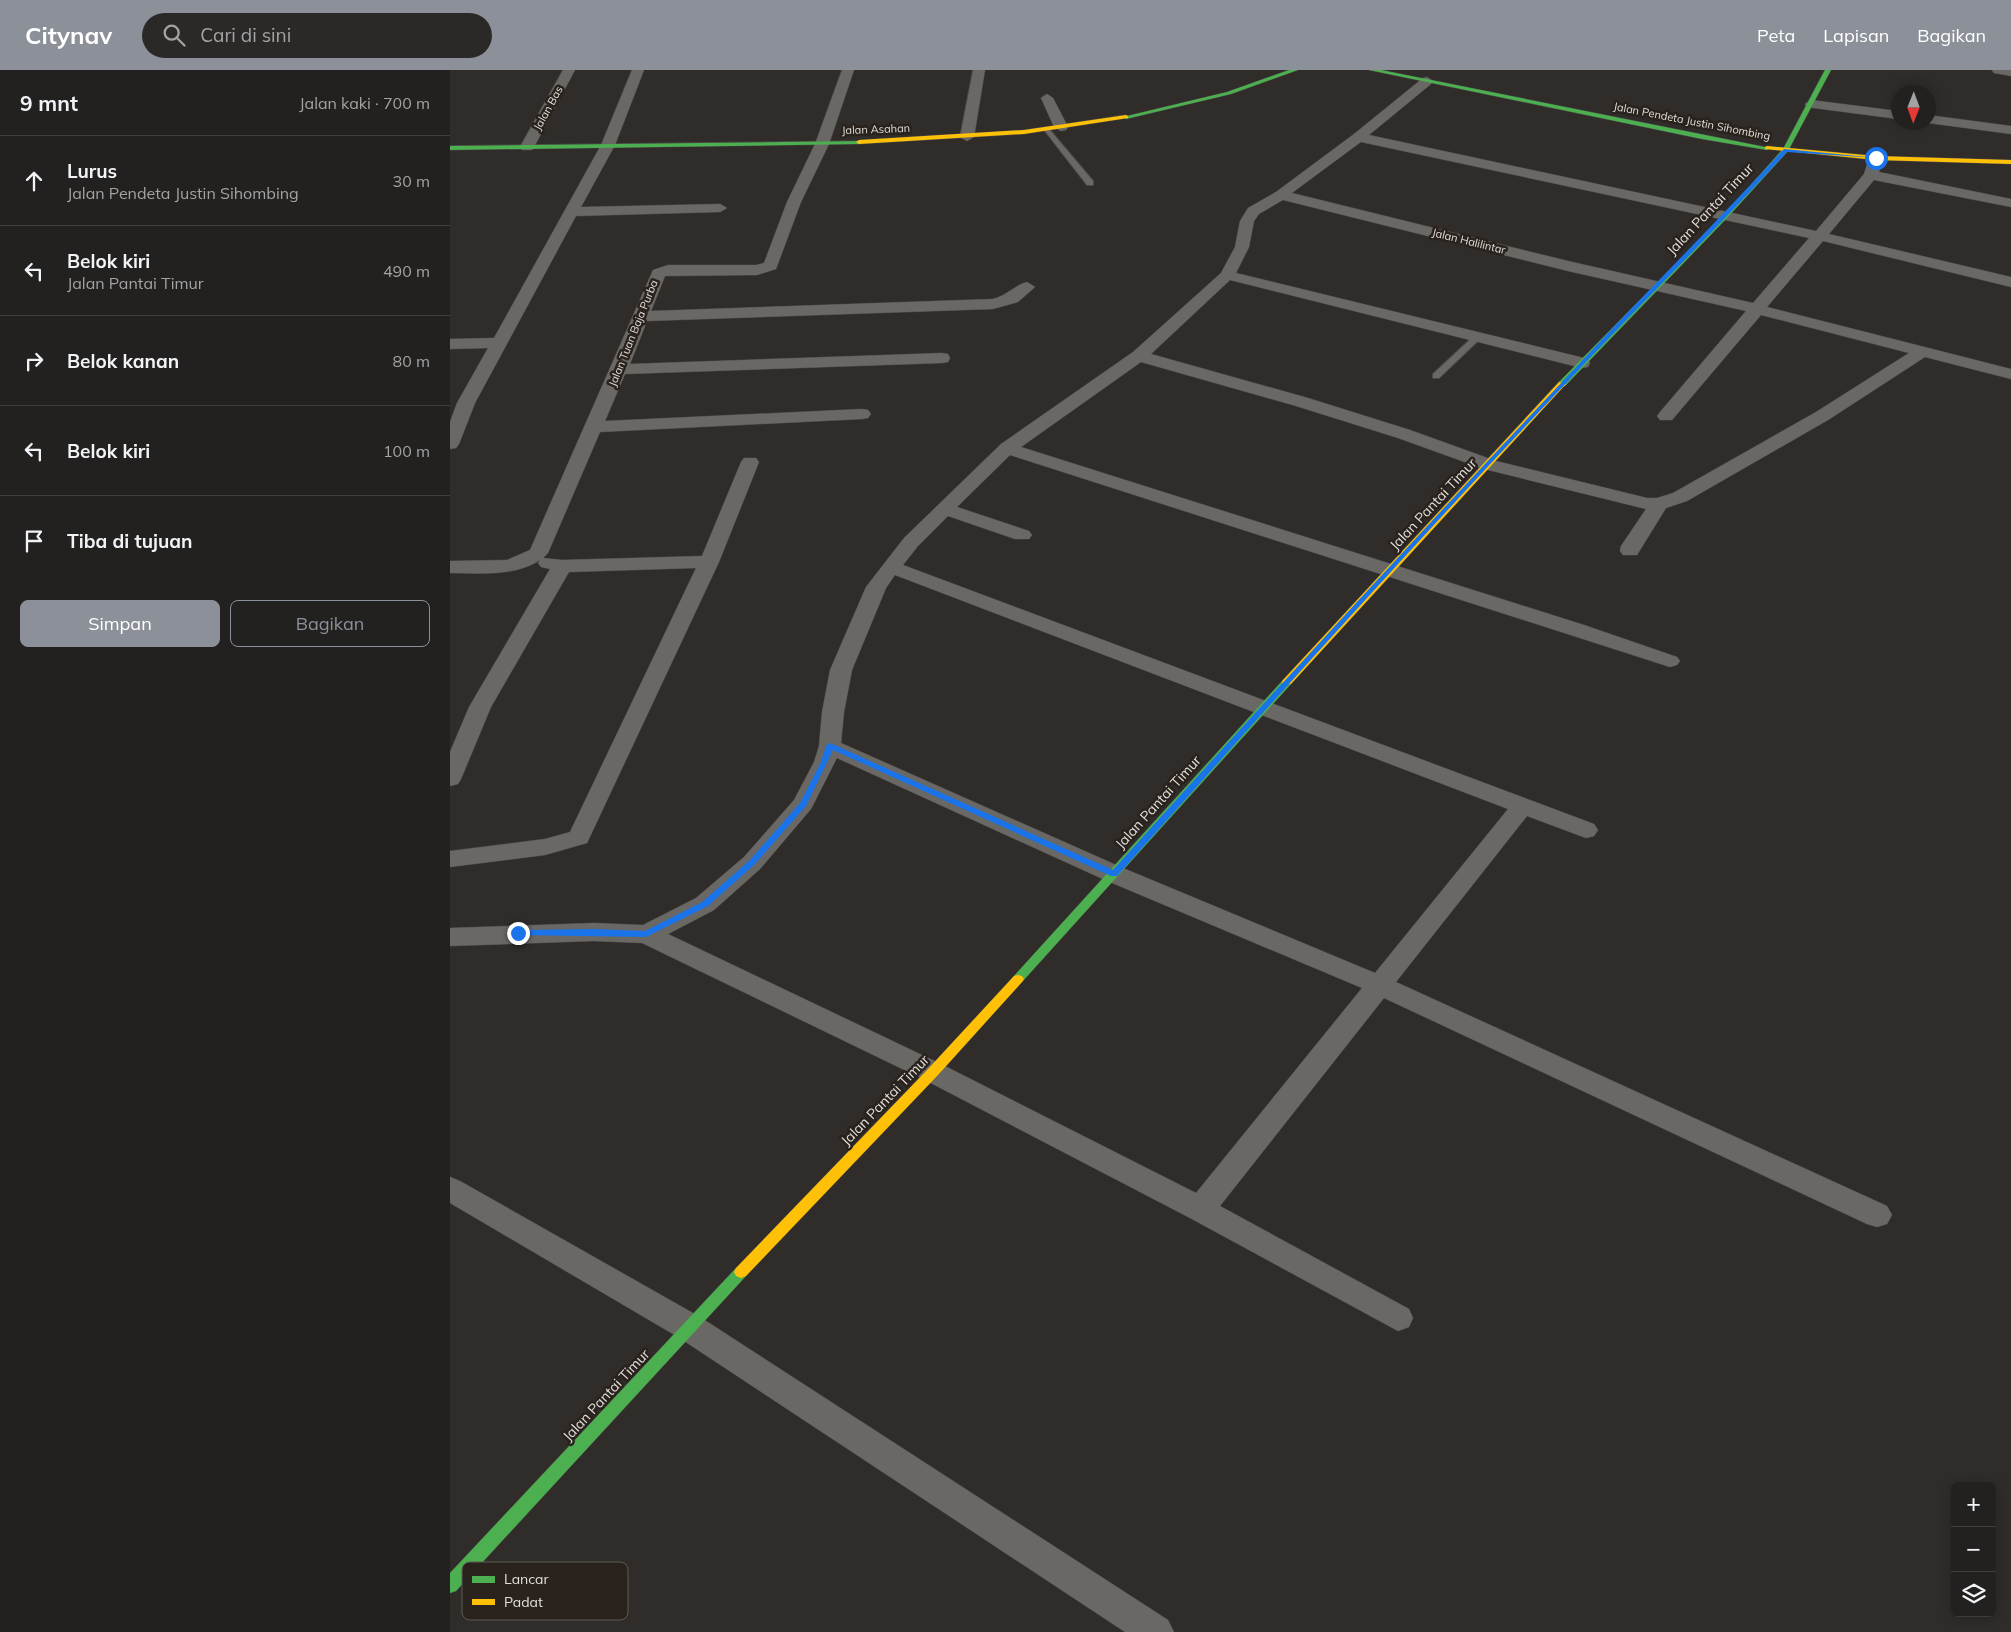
<!DOCTYPE html>
<html lang="id">
<meta charset="utf-8">
<style>
:root{--surface:#23211f;--page:#2b2928;--text:#f1f3f6;--muted:#a3a3a4;--line:#403e3d;--accent:#8c9099}
body{margin:0;font-family:Mulish,sans-serif;background:var(--page);color:var(--text)}
.controls{position:absolute;right:15px;bottom:15px;display:grid;overflow:hidden;border-radius:8px;box-shadow:0 2px 12px #0003}
.controls button{width:45px;height:45px;display:grid;place-items:center;padding:0;border:0;border-bottom:1px solid var(--line);background:var(--surface);color:var(--text);font:25px sans-serif}
.compass{position:absolute;left:1441px;top:15px;width:45px;height:45px;border-radius:50%;background:var(--surface);box-shadow:0 2px 12px #0003;rotate:181deg}
.stop{position:absolute;width:15px;height:15px;margin:-11px;border:4px solid #1a73e8;border-radius:50%;background:#fff}
.stop.end{background:#1a73e8;border-color:#fff;box-shadow:0 1px 5px #0008}
.list{margin:0;padding:0;list-style:none}
h2{display:flex;justify-content:space-between;align-items:center;height:65px;margin:0;padding:0 20px;font-size:21px}
h2 small{font-size:16px;font-weight:400;color:var(--muted)}
.list li{display:grid;grid-template-columns:32px 1fr auto;gap:15px;align-items:center;box-sizing:border-box;height:90px;padding:0 20px;border-top:1px solid var(--line)}
.list b{display:block;font-size:19px;white-space:nowrap}
.list p{margin:0;font-size:16px;white-space:nowrap;color:var(--muted)}
.list em{font-size:16px;font-style:normal;color:var(--muted)}
.actions{display:flex;gap:10px;padding:15px 20px}
.actions a{flex:1;padding:11px 0;border:1px solid var(--accent);border-radius:8px;text-align:center;font-size:18px;color:var(--accent)}
.actions .main{background:var(--accent);color:#fff}
.icon{flex:none;width:28px;height:28px;fill:none;stroke:currentColor;stroke-width:2;stroke-linecap:round;stroke-linejoin:round}
.map{position:relative;flex:none;width:1561px;height:1562px;overflow:hidden}
header{display:flex;align-items:center;gap:30px;box-sizing:border-box;height:70px;padding:0 25px;background:var(--accent);color:#fff}
header strong{font-size:24px}
nav{display:flex;gap:28px;margin-inline-start:auto;font-size:18px}
.search{width:350px;height:45px;background:var(--page);display:flex;align-items:center;gap:12px;box-sizing:border-box;padding:0 18px;border-radius:28px;color:var(--muted);font-size:19px}
main{display:flex}
aside{flex:1;background:var(--surface)}
.map>svg:first-child{display:block}
.lines{fill:none;stroke-linecap:round;stroke-linejoin:round}
.lane-casing{stroke:#4b4947;stroke-width:2}
.street-casing{stroke:#4b4947;stroke-width:1}
.fast-casing{stroke:#4b4947;stroke-width:1}
.slow-casing{stroke:#4b4947;stroke-width:1}
.lane{fill:#6a6865;fill-rule:evenodd}
.street{fill:#6a6865;fill-rule:evenodd}
.fast{fill:#4caf50;fill-rule:evenodd}
.slow{fill:#ffc107;fill-rule:evenodd}
.route{fill:#1a73e8}
.labels{text-anchor:middle;stroke-width:5;stroke-linejoin:round;paint-order:stroke}
.far-street-label{font-size:11px;fill:#e2deda;stroke:#29221d}
.street-label{font-size:14px;fill:#e2deda;stroke:#29221d}
.key{fill:#29221d;stroke:#605a56;stroke-width:1}
.key-label{font-size:14px;fill:#e2deda}
</style>
<header>
<strong>Citynav</strong>
<div class="search"><svg class="icon" aria-label="search" viewBox="0 0 24 24"><circle cx="10" cy="10" r="6"/><path d="M15 15l6 6"/></svg>Cari di sini</div>
<nav><a>Peta</a><a>Lapisan</a><a>Bagikan</a></nav>
</header>
<main>
<aside>
<h2>9 mnt<small>Jalan kaki · 700 m</small></h2>
<ul class="list">
<li><svg class="icon" aria-label="ahead" viewBox="0 0 24 24"><path d="M12 20V5M6 11l6-6 6 6"/></svg><div><b>Lurus</b><p>Jalan Pendeta Justin Sihombing</p></div><em>30 m</em></li>
<li><svg class="icon" aria-label="left" viewBox="0 0 24 24"><path d="M17 20v-9H6M10 6l-5 5 5 5"/></svg><div><b>Belok kiri</b><p>Jalan Pantai Timur</p></div><em>490 m</em></li>
<li><svg class="icon" aria-label="right" viewBox="0 0 24 24"><path d="M7 20v-9h11M14 6l5 5-5 5"/></svg><div><b>Belok kanan</b></div><em>80 m</em></li>
<li><svg class="icon" aria-label="left" viewBox="0 0 24 24"><path d="M17 20v-9H6M10 6l-5 5 5 5"/></svg><div><b>Belok kiri</b></div><em>100 m</em></li>
<li><svg class="icon" aria-label="arrive" viewBox="0 0 24 24"><path d="M6 21V4h12l-3 4 3 4H6"/></svg><div><b>Tiba di tujuan</b></div></li>
</ul>
<div class="actions"><a class="main">Simpan</a><a>Bagikan</a></div>
</aside>
<div class="map">
<svg width="1561" height="1562" viewBox="0 0 1561 1562">
<rect width="100%" height="100%" fill="#2f2c29"/>
<g class="lines">
<defs>
<g id="lane">
<polygon points="595,59 599,59 643,111 643,115 637,115 595,61"/>
<polygon points="1026,264 1033,266 989,308 983,308 983,304"/>
</g>
<g id="street">
<polygon points="113,0 125,0 84,77 82,80 72,80 70,77"/>
<polygon points="182,0 194,0 165,75 131,137 270,134 277,138 270,142 126,146 25,333 9,374 6,378 0,379 0,352 7,333 38,278 0,279 0,269 44,268 151,75"/>
<path d="M392 0H404L379 74 351 132 326 199 307 205 215 206 201 241 543 229C558 225 565 215 577 212L585 217 568 232 543 239 197 251 180 294 492 283 498 284 500 288 498 292 492 293 175 304 155 351 412 339 418 340 421 344 418 348 412 349 150 362 98 483 93 488 112 490 252 486 291 392 294 388H306L309 392 269 492 137 773 95 785 0 797V781L95 769 120 762 246 498 119 502 41 637 11 709 8 714 0 716V682L19 637 100 499 91 497 88 493 90 490C64 507 30 503 0 503V491L57 490 80 480 203 200 218 195H306L314 193 337 132 365 74Z"/>
<polygon points="523,0 535,0 524,67 517,71 510,67"/>
<polygon points="1542,0 1561,0 1561,6 1544,3"/>
<path d="M977 7 983 11 981 14 919 65 1366 161 1414 104 1419 88 1426 84 1433 88 1429 102 1561 129V137L1424 110 1379 164 1561 207V217L1373 171 1317 237 1561 299V309L1475 287 1378 350 1237 431 1216 438 1187 485H1173L1170 481 1171 476 1196 439 1034 399 948 368 846 336 691 292 571 377 1134 555 1227 587 1230 591 1227 595 1220 597 560 385 507 437 579 461 582 465 579 469H565L498 446 468 476 453 495 1144 754 1148 760 1144 766 1136 768 1077 746 946 912 1437 1136 1442 1145 1437 1154 1427 1157 1417 1154 934 928 770 1136 959 1239 963 1248 959 1257 948 1261 740 1148 473 1009 192 873 144 871 0 876V858L144 853 193 855 246 828 294 787 344 730 364 692 369 676 372 642 380 600 416 517 454 468 551 374 683 282 771 203 785 177 790 151 798 138 826 122 904 64 973 8ZM911 72 1359 168 1303 233 1118 191 842 123ZM833 130 1118 201 1296 241 1210 342 1207 346 1210 350H1222L1311 245 1459 283 1366 342 1223 423 1207 428H1197L1046 391 960 360 858 328 701 284 780 210 1132 298 1138 297 1140 293 1138 289 786 203 799 177 804 151 809 144ZM445 505 1058 739 925 903 673 798 391 673 394 642 402 600 436 518ZM387 688 655 810 912 918 746 1123 493 995 218 864 264 840 310 799 361 739Z"/>
<polygon points="597,24 603,28 618,57 616,60 611,61 604,57 591,28"/>
<polygon points="1361,30 1448,41 1448,49 1356,37 1355,34"/>
<polygon points="1478,45 1561,56 1561,64 1478,53 1476,52 1478,52"/>
<polygon points="0,1107 10,1111 250,1247 718,1550 724,1562 675,1562 228,1267 0,1133"/>
</g>
<g id="fast">
<polygon points="839,0 848,0 781,24 676,49 673,47 777,22"/>
<polygon points="919,0 931,0 1320,78 1317,80 1252,69"/>
<polygon points="1375,0 1381,0 1338,81 1277,148 1115,316 1109,316 1109,312 1273,146 1333,79"/>
<polygon points="411,71 412,72 409,74 0,80 0,76"/>
<polygon points="837,609 842,612 841,614 572,912 564,912 562,909 564,906 833,610"/>
<polygon points="291,1196 296,1198 298,1202 296,1206 6,1521 0,1523 0,1503 286,1198"/>
</g>
<g id="slow">
<polygon points="676,45 678,46 678,48 574,64 409,74 406,72 409,70 574,60"/>
<polygon points="1317,76 1426,86 1561,90 1561,94 1426,90 1315,79 1315,77"/>
<polygon points="1109,312 1116,314 841,614 833,614 832,612 833,610"/>
<polygon points="568,905 572,906 574,909 572,912 488,1005 296,1206 291,1208 286,1206 284,1202 286,1198 478,999 564,906"/>
</g>
</defs>
<use href="#lane" class="lane-casing"/>
<use href="#street" class="street-casing"/>
<use href="#fast" class="fast-casing"/>
<use href="#slow" class="slow-casing"/>
<use href="#lane" class="lane"/>
<use href="#street" class="street"/>
<use href="#fast" class="fast"/>
<use href="#slow" class="slow"/>
</g>
<path class="route" d="M1334 79 1428 88 1337 82C1271 154 1202 223 1135 293 976 461 821 633 667 806H661L383 680 356 736 304 795 258 836 196 867 65 865V861L68 860 144 859 195 861 252 832 299 791 350 733 371 692 376 676 380 673 663 800C816 630 971 461 1129 294 1196 222 1267 152 1334 79Z"/>
<g class="labels">
<g class="far-street-label">
<text transform="translate(98 38) rotate(-61)" y="4">Jalan Bas</text>
<text transform="translate(1242 51) rotate(11)" y="4">Jalan Pendeta Justin Sihombing</text>
<text transform="translate(426 59) rotate(-2)" y="4">Jalan Asahan</text>
<text transform="translate(1019 171) rotate(14)" y="4">Jalan Halilintar</text>
<text transform="translate(183 263) rotate(-68)" y="4">Jalan Tuan Baja Purba</text>
</g>
<g class="street-label">
<text transform="translate(1260 139) rotate(-47)" y="5">Jalan Pantai Timur</text>
<text transform="translate(983 434) rotate(-47)" y="5">Jalan Pantai Timur</text>
<text transform="translate(708 732) rotate(-48)" y="5">Jalan Pantai Timur</text>
<text transform="translate(435 1030) rotate(-46)" y="5">Jalan Pantai Timur</text>
<text transform="translate(156 1325) rotate(-47)" y="5">Jalan Pantai Timur</text>
</g>
</g>
<rect x="12" y="1492" width="166" height="58" rx="8" class="key"/>
<rect x="22" y="1506" width="23" height="7" fill="#4caf50"/>
<rect x="22" y="1529" width="23" height="6" fill="#ffc107"/>
<g class="key-label">
<text x="54" y="1514">Lancar</text>
<text x="54" y="1537">Padat</text>
</g>
</svg>
<div class="controls">
<button>+</button>
<button>−</button>
<button><svg class="icon" aria-label="layers" viewBox="0 0 24 24"><path d="M12 4l9 5-9 5-9-5zM3 14l9 5 9-5"/></svg></button>
</div>
<svg class="compass" viewBox="-18 -18 36 36"><path d="M0-13l5 13h-10z" fill="#e53935"/><path d="M0 13l5-13h-10z" fill="#a3a3a4"/></svg>
<div class="stop" style="left:1426px;top:88px"></div>
<div class="stop end" style="left:68px;top:863px"></div>
</div>
</main>
